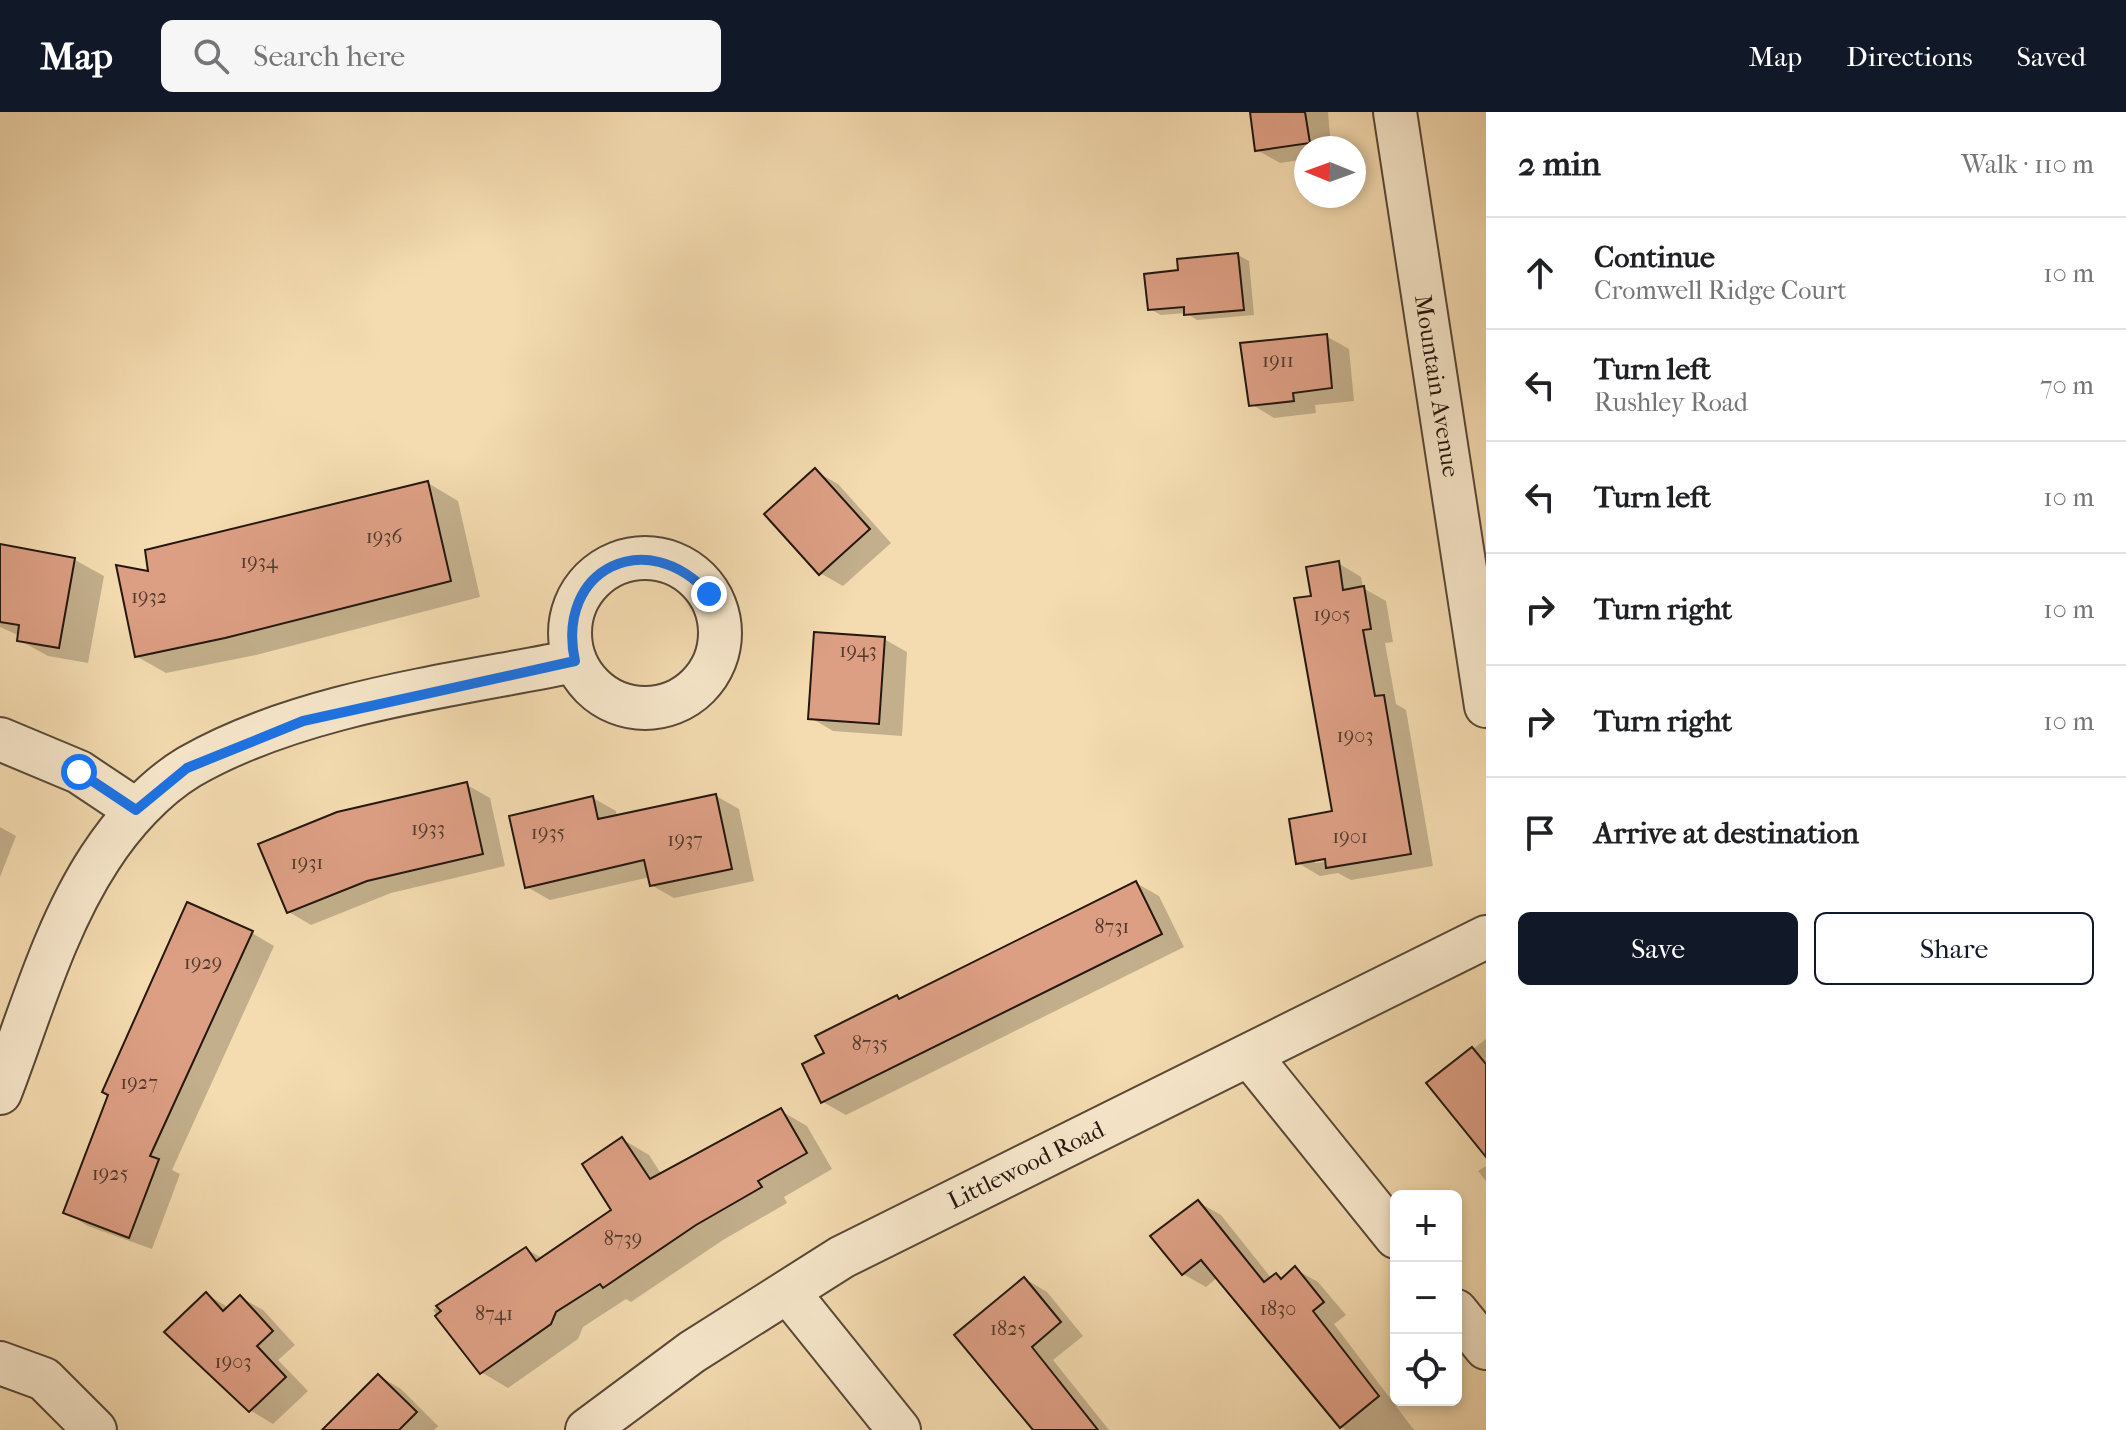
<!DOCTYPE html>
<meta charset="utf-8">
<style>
:root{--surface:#fff;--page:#f6f6f6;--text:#202124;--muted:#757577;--line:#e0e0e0;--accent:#111827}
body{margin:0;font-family:"IM FELL French Canon",serif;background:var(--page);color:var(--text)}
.controls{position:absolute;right:24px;bottom:24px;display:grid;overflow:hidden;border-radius:12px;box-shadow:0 4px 12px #0003}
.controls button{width:72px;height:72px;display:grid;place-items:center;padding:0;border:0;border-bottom:2px solid var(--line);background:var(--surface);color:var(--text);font:40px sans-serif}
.compass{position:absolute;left:1294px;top:24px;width:72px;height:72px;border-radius:50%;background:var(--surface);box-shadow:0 4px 12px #0003;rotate:271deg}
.stop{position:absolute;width:24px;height:24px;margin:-18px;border:6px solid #1a73e8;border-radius:50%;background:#fff}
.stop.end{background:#1a73e8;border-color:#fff;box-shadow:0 2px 8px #0008}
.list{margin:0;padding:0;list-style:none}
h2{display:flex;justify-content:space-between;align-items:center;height:104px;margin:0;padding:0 32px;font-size:34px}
h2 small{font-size:26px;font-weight:400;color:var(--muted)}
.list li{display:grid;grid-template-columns:52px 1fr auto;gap:24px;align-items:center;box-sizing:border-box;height:112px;padding:0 32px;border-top:2px solid var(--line)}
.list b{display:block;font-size:30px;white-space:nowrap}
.list p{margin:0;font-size:26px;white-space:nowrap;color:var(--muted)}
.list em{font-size:26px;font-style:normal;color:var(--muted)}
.actions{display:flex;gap:16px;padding:24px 32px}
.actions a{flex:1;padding:18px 0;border:2px solid var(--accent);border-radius:12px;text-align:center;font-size:28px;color:var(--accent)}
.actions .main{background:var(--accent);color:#fff}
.icon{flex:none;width:44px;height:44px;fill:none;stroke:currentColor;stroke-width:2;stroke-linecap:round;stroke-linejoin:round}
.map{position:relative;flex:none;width:1486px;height:1318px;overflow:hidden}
header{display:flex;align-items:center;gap:48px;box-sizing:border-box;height:112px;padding:0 40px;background:var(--accent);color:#fff}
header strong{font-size:38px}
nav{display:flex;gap:44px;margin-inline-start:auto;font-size:28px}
.search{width:560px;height:72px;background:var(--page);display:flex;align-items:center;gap:20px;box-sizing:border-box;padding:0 28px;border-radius:12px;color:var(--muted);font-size:30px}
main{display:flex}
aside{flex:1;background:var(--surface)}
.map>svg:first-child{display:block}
.shadow{fill:#0003;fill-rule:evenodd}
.building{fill:#dd9f84;stroke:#24170f;stroke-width:2}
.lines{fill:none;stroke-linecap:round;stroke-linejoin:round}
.minor-casing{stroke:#584837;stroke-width:46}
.minor{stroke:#f8e8cc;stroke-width:42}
.route{stroke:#1a73e8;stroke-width:10}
.labels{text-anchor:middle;stroke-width:7;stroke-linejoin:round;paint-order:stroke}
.number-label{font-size:20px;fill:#52392c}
.street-label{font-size:24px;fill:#24170f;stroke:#f8e8cc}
</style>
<header>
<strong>Map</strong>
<div class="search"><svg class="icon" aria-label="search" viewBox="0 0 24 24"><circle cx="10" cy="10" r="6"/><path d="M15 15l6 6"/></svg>Search here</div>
<nav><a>Map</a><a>Directions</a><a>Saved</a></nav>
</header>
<main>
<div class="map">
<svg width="1486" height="1318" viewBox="0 0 1486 1318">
<rect width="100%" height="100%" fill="#f4dbb0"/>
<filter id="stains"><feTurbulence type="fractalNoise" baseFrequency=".0025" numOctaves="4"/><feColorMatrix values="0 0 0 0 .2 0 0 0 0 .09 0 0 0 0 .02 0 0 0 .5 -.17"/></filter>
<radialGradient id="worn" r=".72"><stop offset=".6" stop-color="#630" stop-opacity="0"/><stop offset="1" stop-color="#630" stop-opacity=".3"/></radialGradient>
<g class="shadow">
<polygon points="1252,0 1328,0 1331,36 1306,36 1306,47 1280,51 1257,38"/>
<polygon points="1238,143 1249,149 1254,203 1197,208 1186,201 1161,203 1150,197 1181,160"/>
<polygon points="1326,224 1349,237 1354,289 1315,293 1316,301 1274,306 1251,292"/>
<polygon points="815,359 838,372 891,431 843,474 820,461"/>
<polygon points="428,371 458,389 480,485 256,543 166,561 136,544 150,461"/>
<polygon points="0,434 75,448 104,464 88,551 48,544 19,528 20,524 0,515"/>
<path d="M1338 451 1361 465 1363 476 1386 489 1393 530 1385 531 1396 592 1406 598 1433 754 1351 768 1338 761 1320 764 1298 751 1334 700 1313 485ZM1334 744 1335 748 1315 751V747Z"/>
<polygon points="884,527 907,540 902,624 833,619 811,606"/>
<polygon points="467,673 490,686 505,754 391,781 311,813 289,800"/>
<polygon points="716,684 739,697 754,769 674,786 651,773 650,765 550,788 527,775 593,686 616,699 617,705"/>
<polygon points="0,715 16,724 0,765"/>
<polygon points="1136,771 1159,784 1184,835 846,1003 823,990 826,942 897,885 902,888"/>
<polygon points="252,821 274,834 172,1058 180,1062 152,1137 88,1114 66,1101"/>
<polygon points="1486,927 1486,1020 1429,971"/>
<polygon points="781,999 807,1014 832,1057 784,1085 787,1091 723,1128 631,1190 626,1187 583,1215 578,1227 508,1276 481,1260 470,1243 461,1238 433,1198 526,1137 542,1146 614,1098 622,1027 649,1043 662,1063"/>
<polygon points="1486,1054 1486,1069 1478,1059"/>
<polygon points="1198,1090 1221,1103 1272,1167 1276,1163 1283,1167 1295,1157 1318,1170 1346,1203 1334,1212 1414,1318 1345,1318 1218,1165 1206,1175 1183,1162"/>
<polygon points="1025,1167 1047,1180 1083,1224 1053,1248 1109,1318 1035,1318"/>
<polygon points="206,1182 229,1196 240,1185 263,1198 295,1233 278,1248 308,1279 273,1312 250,1298"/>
<polygon points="379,1264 401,1277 438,1314 434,1318 325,1318"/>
</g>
<g class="building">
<polygon points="1250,0 1305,0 1310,31 1255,39"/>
<polygon points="1238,141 1244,198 1184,203 1184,195 1148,198 1144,162 1178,158 1177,147"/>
<polygon points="1327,222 1332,276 1293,281 1294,289 1249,294 1240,231"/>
<polygon points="815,356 870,417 819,463 764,402"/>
<polygon points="428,369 451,469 225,526 135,545 116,453 148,459 145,438"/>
<polygon points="0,432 75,446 59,536 17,529 19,513 0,510"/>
<polygon points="1339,449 1343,478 1364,474 1371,517 1363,518 1375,584 1384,583 1411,742 1326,756 1325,747 1296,752 1289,707 1332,699 1294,486 1311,484 1306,455"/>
<polygon points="814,520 885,525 879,612 808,607"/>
<polygon points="467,670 483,742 367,769 287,801 258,732 337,700"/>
<polygon points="716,682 732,757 650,774 644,748 525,776 509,704 593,684 598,707"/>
<polygon points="1136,769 1162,822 821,991 802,952 824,941 815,924 897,883 899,887"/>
<polygon points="187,790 253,819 150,1044 159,1047 129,1126 63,1101 108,983 102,980"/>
<polygon points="1472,935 1486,952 1486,1045 1426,971"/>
<polygon points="781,996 807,1041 758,1069 762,1075 696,1113 603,1176 600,1172 556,1200 551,1212 480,1262 435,1204 441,1199 436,1194 526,1135 536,1149 611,1098 582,1052 622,1025 650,1067"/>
<polygon points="1198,1088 1264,1170 1276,1161 1281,1167 1295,1154 1324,1190 1313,1199 1379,1284 1340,1316 1201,1148 1182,1163 1150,1124"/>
<polygon points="1024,1165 1061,1210 1032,1235 1098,1318 1033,1318 954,1223"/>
<polygon points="206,1180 223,1199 240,1183 273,1219 257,1234 286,1265 249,1300 164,1220"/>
<polygon points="378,1262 417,1300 399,1318 322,1318"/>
</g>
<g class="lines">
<defs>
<g id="minor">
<polyline points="1395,0 1486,594"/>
<circle cx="645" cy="521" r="75"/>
<polyline points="0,627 79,660 136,698"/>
<polyline points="1250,944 1396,1125"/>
<path d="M0 981C30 903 54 816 100 746 122 712 154 676 189 655 300 591 451 574 575 549"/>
<polyline points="788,1180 899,1318"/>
<polyline points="1456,1199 1486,1236"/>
<polyline points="0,1251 44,1267 95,1318"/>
<polyline points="587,1318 692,1240 842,1145 1486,825"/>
</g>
</defs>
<use href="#minor" class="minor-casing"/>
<use href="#minor" class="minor"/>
</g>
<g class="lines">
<path class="route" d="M79 660 136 698 187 656 303 609 575 549C555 457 647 412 709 482"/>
</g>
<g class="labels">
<g class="number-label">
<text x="1278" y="255">1911</text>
<text x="384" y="431">1936</text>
<text x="259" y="456">1934</text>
<text x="149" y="491">1932</text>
<text x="1332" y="509">1905</text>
<text x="858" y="545">1943</text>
<text x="1355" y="630">1903</text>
<text x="428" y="723">1933</text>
<text x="548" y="727">1935</text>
<text x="1350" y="731">1901</text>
<text x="685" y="734">1937</text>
<text x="307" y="757">1931</text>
<text x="1112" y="821">8731</text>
<text x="203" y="857">1929</text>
<text x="870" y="938">8735</text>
<text x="139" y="977">1927</text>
<text x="110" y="1068">1925</text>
<text x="623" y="1133">8739</text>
<text x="1278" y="1203">1830</text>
<text x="494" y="1208">8741</text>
<text x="1008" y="1223">1825</text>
<text x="233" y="1256">1903</text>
</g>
<g class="street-label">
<text transform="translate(1437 274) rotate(81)" y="8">Mountain Avenue</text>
<text transform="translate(1026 1053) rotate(-26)" y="8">Littlewood Road</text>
</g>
</g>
<rect width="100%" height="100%" filter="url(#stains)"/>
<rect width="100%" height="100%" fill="url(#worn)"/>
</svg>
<div class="controls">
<button>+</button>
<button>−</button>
<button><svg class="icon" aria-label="locate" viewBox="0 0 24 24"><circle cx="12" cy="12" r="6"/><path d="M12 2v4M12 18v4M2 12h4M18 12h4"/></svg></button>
</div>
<svg class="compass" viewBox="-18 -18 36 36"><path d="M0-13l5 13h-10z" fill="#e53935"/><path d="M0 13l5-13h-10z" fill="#757577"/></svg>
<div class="stop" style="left:79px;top:660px"></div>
<div class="stop end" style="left:709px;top:482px"></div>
</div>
<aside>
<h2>2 min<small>Walk · 110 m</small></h2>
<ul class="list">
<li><svg class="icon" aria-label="ahead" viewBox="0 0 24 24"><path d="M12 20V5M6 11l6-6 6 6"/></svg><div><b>Continue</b><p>Cromwell Ridge Court</p></div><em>10 m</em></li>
<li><svg class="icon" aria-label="left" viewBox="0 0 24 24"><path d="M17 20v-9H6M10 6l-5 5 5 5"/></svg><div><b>Turn left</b><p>Rushley Road</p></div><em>70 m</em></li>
<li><svg class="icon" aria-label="left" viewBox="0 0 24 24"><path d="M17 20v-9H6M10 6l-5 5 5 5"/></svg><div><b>Turn left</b></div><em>10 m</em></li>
<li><svg class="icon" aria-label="right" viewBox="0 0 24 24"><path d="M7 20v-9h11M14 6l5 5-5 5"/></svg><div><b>Turn right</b></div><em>10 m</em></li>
<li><svg class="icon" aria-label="right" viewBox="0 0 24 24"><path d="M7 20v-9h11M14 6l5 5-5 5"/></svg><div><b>Turn right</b></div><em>10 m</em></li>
<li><svg class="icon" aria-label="arrive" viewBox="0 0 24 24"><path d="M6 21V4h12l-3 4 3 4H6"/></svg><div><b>Arrive at destination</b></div></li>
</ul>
<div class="actions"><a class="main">Save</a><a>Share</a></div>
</aside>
</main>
